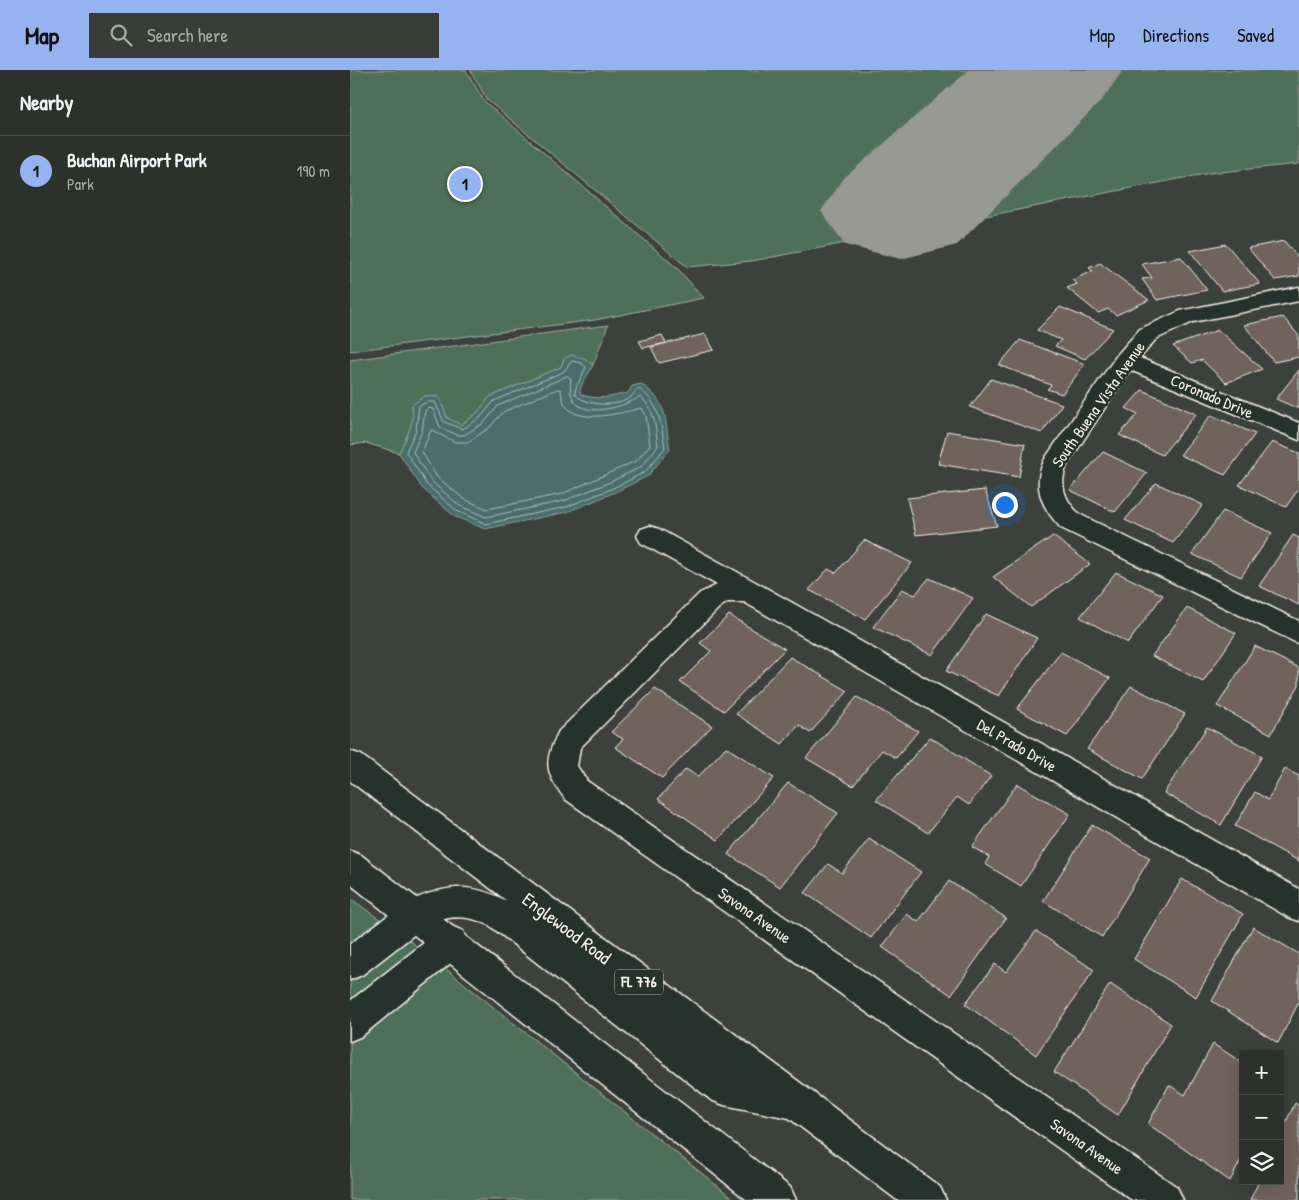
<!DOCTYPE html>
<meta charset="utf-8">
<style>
:root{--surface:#2d312c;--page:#393d38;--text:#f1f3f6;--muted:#a7a9a9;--line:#484c48;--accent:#95b2f1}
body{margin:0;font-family:"Patrick Hand",sans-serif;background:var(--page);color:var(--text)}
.controls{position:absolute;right:15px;bottom:15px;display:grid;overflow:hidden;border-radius:0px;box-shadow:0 5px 20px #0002}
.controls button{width:45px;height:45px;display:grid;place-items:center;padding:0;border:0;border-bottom:1px solid var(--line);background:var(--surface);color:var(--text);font:25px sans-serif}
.you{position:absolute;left:654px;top:434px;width:18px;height:18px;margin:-12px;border:4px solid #fff;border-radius:50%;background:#1a73e8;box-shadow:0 0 0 8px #1a73e833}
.badge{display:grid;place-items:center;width:32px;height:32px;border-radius:50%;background:var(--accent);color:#111;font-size:16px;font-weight:700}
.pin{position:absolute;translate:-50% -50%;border:2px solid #fff;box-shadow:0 1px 5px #0006}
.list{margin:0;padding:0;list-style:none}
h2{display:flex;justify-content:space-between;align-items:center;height:65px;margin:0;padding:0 20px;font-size:21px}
h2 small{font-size:16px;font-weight:400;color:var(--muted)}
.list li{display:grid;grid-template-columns:32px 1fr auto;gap:15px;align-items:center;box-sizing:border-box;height:70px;padding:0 20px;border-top:1px solid var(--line)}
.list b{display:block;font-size:19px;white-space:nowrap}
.list p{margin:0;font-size:16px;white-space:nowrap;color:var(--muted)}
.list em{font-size:16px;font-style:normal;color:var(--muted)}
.icon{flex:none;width:28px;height:28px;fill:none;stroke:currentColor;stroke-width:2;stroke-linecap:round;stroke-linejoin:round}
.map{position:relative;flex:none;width:949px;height:1130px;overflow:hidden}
header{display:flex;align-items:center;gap:30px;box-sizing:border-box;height:70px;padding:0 25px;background:var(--accent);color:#111}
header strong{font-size:24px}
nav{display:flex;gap:28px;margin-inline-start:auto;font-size:18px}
.search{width:350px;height:45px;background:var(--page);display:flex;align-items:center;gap:12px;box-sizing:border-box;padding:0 18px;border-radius:0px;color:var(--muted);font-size:19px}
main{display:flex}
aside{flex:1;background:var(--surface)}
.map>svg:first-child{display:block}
.green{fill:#4f6f59;stroke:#a2b0a0}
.water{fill:#496e6c;stroke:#8da29e}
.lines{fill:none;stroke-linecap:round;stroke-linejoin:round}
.shore{stroke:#b0bdb6;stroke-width:1}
.runway{fill:#989992;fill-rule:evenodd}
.building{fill:#70635c;stroke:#f4f1e8}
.minor-casing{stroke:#f4f1e8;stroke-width:3}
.primary-casing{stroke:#f4f1e8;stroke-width:3}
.minor{fill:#26332d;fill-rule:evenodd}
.primary{fill:#26332d;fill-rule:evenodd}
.labels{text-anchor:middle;stroke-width:5;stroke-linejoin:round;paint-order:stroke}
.shield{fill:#26332d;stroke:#b6b8b0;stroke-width:1}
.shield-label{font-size:15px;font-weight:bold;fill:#f4f1e8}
.street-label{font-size:16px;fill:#f4f1e8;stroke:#26332d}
.near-street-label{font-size:19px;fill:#f4f1e8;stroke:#26332d}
</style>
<header>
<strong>Map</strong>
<div class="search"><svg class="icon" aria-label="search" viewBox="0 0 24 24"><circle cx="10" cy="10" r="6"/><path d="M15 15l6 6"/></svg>Search here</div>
<nav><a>Map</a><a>Directions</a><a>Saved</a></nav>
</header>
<main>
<aside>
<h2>Nearby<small></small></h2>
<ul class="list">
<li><span class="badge">1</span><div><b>Buchan Airport Park</b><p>Park</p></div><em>190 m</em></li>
</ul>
</aside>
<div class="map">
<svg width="949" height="1130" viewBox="0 0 949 1130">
<rect width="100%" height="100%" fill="#3c413b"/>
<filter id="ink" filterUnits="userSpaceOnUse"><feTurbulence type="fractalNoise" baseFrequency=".02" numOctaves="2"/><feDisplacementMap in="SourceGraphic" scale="10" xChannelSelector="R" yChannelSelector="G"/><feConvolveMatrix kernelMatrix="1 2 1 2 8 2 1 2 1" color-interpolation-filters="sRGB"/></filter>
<g filter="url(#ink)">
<g class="green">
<polygon points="0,0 116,0 134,31 327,198 354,228 245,250 0,281"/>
<polygon points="120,0 949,0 949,94 860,103 402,191 337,197 137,30"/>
<path d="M258 255 243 295 234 288 214 289 211 297 140 327 126 344 111 355 97 348 89 327 75 326 62 335C65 353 57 366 49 383L16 373 0 375V290Z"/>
<polygon points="0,828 46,861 52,874 59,870 76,883 385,1130 0,1130"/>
</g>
<path class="water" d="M221 285 234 288 243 295C239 305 230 313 230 324 247 331 260 327 278 323L282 316 291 314C319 333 314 348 320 379L298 406 263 423 217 442 135 459 104 446 72 418 49 383C57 366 65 353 62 335L75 326 89 327 97 348 111 355 126 344 140 327 211 297 214 289Z"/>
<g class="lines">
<g class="shore">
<path d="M222 291 231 293 236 297 225 320V324C236 336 267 338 281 327 284 324 285 321 289 319 310 333 311 355 315 378L295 402 261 419 216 437 136 454 107 441 77 415 56 382 66 360 69 336 77 332H85L94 352 113 359 130 348 144 331 213 302Z"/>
<path d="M218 306 221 309C214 353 266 341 290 327 306 339 305 358 308 376L291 397 258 413 214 431 136 447 110 436 81 411 63 382 72 361 75 341 78 338 83 339 90 357 107 365H114L134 353 148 336Z"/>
<path d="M208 319 211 320C213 361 268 343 292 338L296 346 300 375 286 391 212 424 137 439 114 429 87 407 72 382 81 360 105 372H118L139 358 153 342Z"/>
</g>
<polygon class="runway" points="619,0 773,0 752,30 607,175 551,189 495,175 471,141 495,107"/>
</g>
<g class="building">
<polygon points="934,171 949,188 949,206 925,210 898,178"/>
<polygon points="876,174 910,214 872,221 840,181"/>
<polygon points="831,187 857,220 807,230 792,209 802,208 792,194"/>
<polygon points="750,193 799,230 766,245 758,239 748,243 717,218 727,214 722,210 743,201 739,198"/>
<polygon points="710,237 763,259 735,289 705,276 711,270 687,260"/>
<polygon points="933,247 949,266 949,287 924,292 894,255"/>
<polygon points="868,260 912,299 876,313 852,290 842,293 823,276"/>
<polygon points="355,264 364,280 309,293 301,277"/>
<polygon points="312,265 316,273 293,278 289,271"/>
<polygon points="670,270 735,294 712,324 697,319 701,315 649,295"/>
<polygon points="949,300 949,339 926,329"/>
<polygon points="641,309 712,334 692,363 620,337"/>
<polygon points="792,320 846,344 812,385 769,365 788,344 776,338"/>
<polygon points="861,345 905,364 875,405 830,385"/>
<polygon points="597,361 675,374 669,407 588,394"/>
<polygon points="922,372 949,383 949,418 936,437 889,415"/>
<polygon points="753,382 797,403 765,442 720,420"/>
<polygon points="806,413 853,435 823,473 775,450"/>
<polygon points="635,420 647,456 566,465 557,428"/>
<polygon points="873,441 922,463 891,507 842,484"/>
<polygon points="943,465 949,468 949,535 909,516"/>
<polygon points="703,466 740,494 681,537 643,507"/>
<polygon points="514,470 562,493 515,549 459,520 478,499 486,503"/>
<polygon points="766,502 813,525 778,573 730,547"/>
<polygon points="579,508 623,528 582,585 523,557 552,519 565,525"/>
<polygon points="837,538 886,563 853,612 802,586"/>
<polygon points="636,544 687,568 649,626 596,601"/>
<polygon points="379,545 435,579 374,641 330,612 361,581 350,573"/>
<polygon points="905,576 949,598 949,615 921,664 867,636"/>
<polygon points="711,582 760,608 717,666 667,639"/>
<polygon points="440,587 498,621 460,663 449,655 432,674 386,644"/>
<polygon points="781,616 835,644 792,709 737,679"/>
<polygon points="305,619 362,656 312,708 265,677 273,669 261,662"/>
<polygon points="507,627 568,661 546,688 532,680 503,716 456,688"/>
<polygon points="857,657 912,686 871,755 814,723"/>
<polygon points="580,667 641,706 619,735 607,727 578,763 526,730"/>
<polygon points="376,677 424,708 368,770 308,729 336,699 348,707"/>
<polygon points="935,699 949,706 949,791 885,756 905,722 918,730"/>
<polygon points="438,713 488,743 430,817 378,784"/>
<polygon points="667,714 720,744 671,816 635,794 639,787 622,777"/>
<polygon points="742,755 800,788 752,867 693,831"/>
<polygon points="519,769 571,802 521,868 455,823 478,794 492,803"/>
<polygon points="832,809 893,844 846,927 784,889"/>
<polygon points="599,811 656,848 601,925 532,877 557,844 568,852"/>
<polygon points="903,857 949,884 949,932 928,973 862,931"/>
<polygon points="686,861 744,900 686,985 615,934 645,894 656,902"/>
<polygon points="760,914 821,954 768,1045 704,1002"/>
<polygon points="863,974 893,993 893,1086 880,1111 798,1054 819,1015 835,1025"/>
<polygon points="945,1033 949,1036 949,1130 900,1130 909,1111 930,1111 930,1065"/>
</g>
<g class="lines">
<defs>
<g id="minor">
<path d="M949 217V231L843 252 806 269 790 288 949 353V370L780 300 717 395C709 415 714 429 729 444L949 551V574L711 458C691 437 681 414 696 387L767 285 790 259 830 241Z"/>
<path d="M300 456 309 459 409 514 949 819V851L938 847 394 532H378L370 537 230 678 227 696 237 711 827 1117 833 1130H782L215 729C195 701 193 693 209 661L350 523 367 515 291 473 287 466 291 459Z"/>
<polygon points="63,831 74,835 79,846 74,857 12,905 0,910 0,874 52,835"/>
<polygon points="101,856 113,861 117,872 113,883 12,966 0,971 0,931 89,861"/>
</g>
<path id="primary" d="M0 681 11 685 590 1117 596 1130H547L439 1048 374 1035 361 1030 139 855C123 848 111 845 93 849L440 1117 446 1130H397L0 814V781L11 785 67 828C103 814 122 814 157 831L0 711Z"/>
</defs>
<use href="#minor" class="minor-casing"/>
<use href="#primary" class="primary-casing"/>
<use href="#minor" class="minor"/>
<use href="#primary" class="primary"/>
</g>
</g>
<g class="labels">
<rect class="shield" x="265" y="899.5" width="48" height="25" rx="4"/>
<g class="shield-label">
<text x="289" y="917">FL 776</text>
</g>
<g class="street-label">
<text transform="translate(862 326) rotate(23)" y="6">Coronado Drive</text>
<text transform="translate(748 334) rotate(-55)" y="6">South Buena Vista Avenue</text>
<text transform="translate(667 675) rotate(30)" y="6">Del Prado Drive</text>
<text transform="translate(405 845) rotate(35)" y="6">Savona Avenue</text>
<text transform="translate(737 1076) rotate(35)" y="6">Savona Avenue</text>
</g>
<g class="near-street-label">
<text transform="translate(217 858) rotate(37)" y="7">Englewood Road</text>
</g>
</g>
</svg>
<div class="controls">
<button>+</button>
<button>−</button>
<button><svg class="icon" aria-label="layers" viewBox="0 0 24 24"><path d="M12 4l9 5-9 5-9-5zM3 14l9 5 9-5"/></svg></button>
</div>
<div class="you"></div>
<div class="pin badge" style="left:115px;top:114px">1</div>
</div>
</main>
